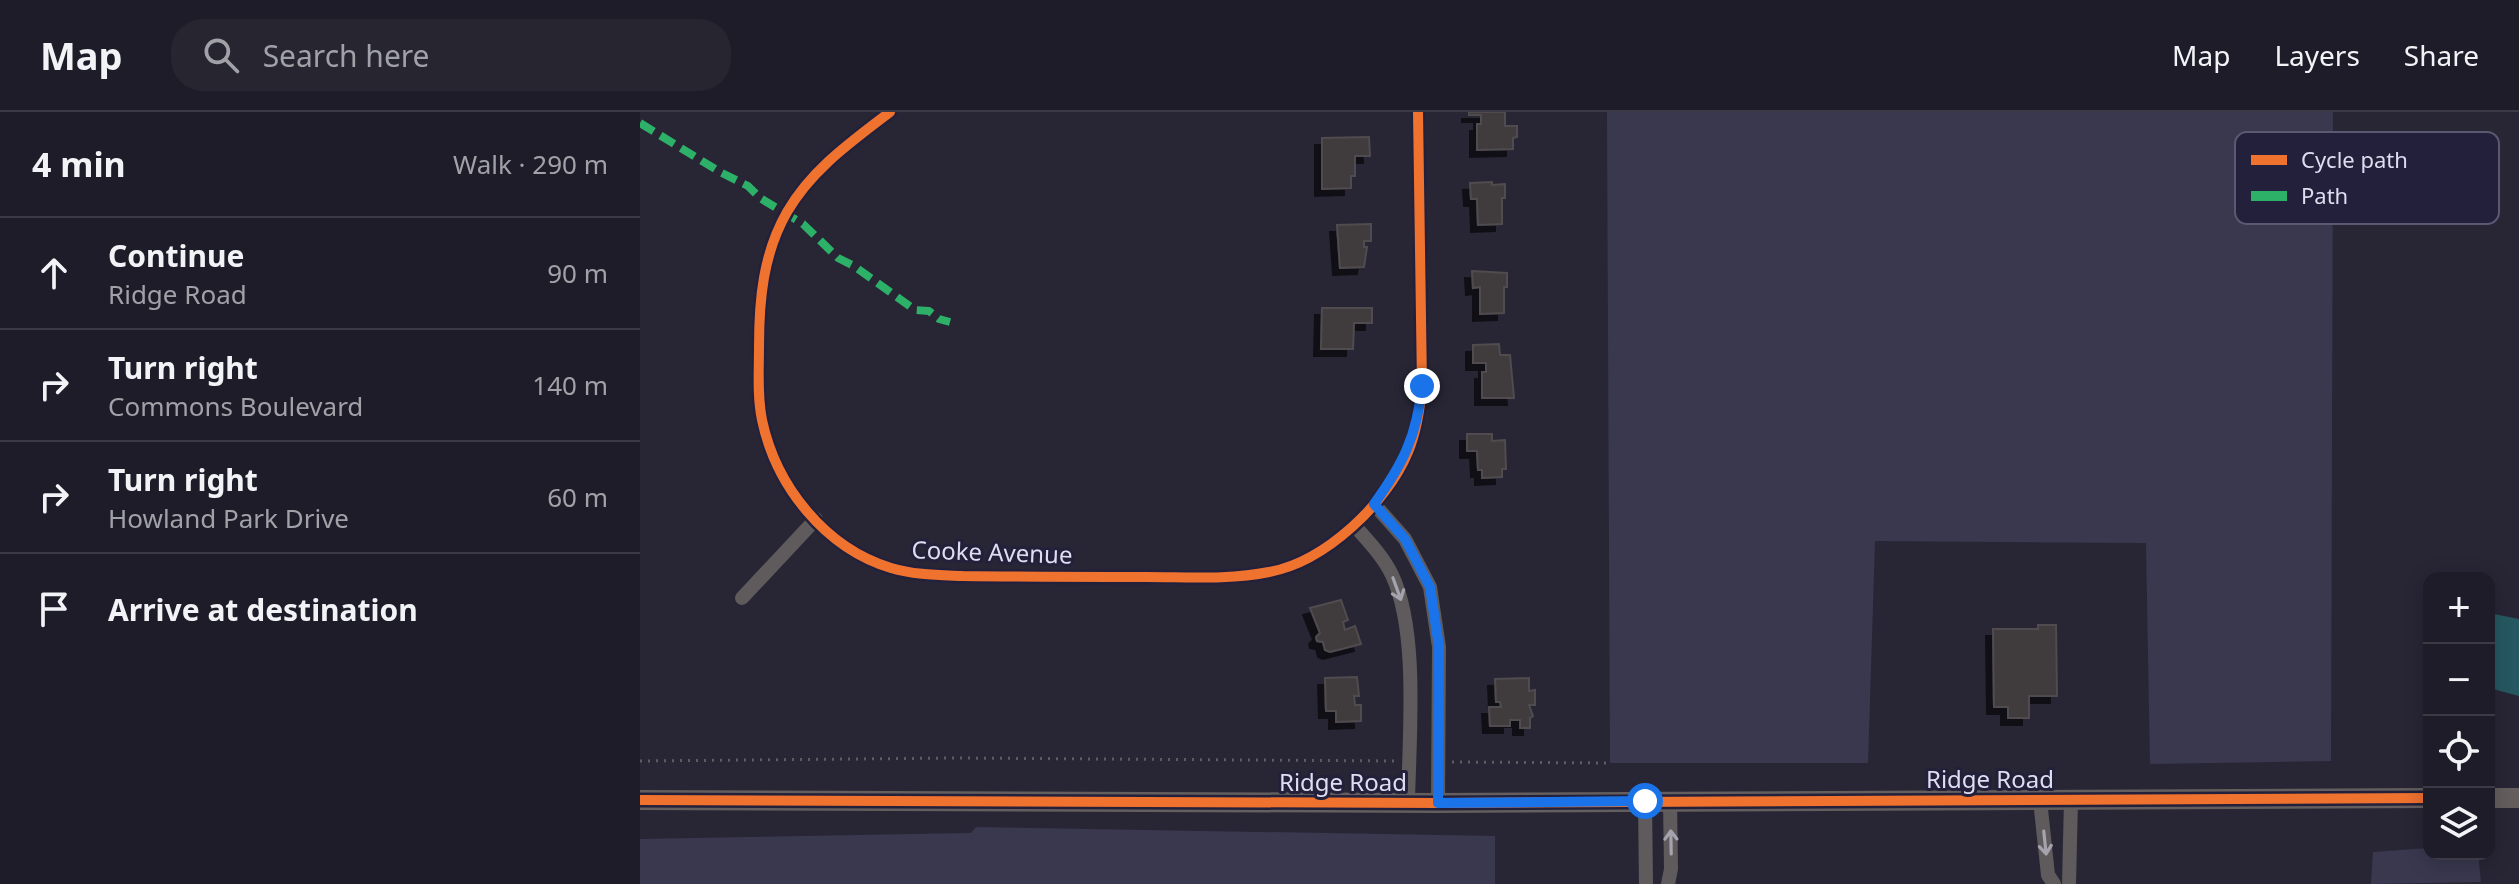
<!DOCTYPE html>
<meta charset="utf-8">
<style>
:root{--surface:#1e1c28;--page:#262530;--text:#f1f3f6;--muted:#a1a1a8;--line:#3c3a45}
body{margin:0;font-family:"Noto Sans",sans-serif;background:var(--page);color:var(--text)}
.controls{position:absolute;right:24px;bottom:24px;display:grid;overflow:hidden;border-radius:16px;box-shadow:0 4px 20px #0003}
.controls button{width:72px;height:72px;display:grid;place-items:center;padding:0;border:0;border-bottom:2px solid var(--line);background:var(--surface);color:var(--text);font:40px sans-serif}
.stop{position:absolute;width:24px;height:24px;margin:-18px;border:6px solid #1a73e8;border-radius:50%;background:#fff}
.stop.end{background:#1a73e8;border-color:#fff;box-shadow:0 2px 8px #0008}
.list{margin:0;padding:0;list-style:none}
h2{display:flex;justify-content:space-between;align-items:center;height:104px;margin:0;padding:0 32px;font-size:34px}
h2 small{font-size:26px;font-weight:400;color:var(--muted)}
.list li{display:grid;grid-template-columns:52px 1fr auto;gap:24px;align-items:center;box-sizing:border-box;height:112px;padding:0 32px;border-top:2px solid var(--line)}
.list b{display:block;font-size:30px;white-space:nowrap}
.list p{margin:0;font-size:26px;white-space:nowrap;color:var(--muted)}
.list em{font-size:26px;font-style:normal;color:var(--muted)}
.icon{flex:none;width:44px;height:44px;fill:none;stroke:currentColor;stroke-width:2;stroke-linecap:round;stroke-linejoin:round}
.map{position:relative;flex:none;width:1879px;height:772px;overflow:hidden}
header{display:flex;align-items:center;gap:48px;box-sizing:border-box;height:112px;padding:0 40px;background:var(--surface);border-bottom:2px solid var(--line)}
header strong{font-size:38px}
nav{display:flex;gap:44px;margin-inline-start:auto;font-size:28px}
.search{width:560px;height:72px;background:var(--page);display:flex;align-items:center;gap:20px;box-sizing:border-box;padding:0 28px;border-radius:32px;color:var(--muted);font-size:30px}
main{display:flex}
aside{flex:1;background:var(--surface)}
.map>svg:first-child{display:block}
.green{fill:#3a384f}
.water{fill:#265861}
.building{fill:#413b3d;stroke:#504b4f;stroke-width:2;filter:url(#shadow)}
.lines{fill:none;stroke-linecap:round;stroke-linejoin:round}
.path{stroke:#5f5c60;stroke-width:3;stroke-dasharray:2 6;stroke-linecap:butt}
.street{stroke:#5f5b5c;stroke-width:14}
.secondary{stroke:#645f5e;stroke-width:20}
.quiet{stroke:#2db169;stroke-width:8;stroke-dasharray:16 8;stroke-linecap:butt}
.cycleway-casing{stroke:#23203b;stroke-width:15}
.cycleway{stroke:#ef722f;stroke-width:10}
.oneway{stroke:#a5a3ae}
.route{stroke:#1a73e8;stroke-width:10}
.labels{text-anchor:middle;stroke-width:6;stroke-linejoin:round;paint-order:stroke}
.street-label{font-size:24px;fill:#dfdef1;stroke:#23203b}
.key{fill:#23203b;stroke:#5b5972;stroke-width:2}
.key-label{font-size:22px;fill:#dfdef1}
</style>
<header>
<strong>Map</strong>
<div class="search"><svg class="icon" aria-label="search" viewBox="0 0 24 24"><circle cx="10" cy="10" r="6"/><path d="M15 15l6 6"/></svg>Search here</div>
<nav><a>Map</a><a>Layers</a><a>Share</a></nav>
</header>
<main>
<aside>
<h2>4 min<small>Walk · 290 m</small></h2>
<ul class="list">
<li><svg class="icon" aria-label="ahead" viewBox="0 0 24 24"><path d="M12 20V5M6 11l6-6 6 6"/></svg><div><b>Continue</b><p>Ridge Road</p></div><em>90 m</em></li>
<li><svg class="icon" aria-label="right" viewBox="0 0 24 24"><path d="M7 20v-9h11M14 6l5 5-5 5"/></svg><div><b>Turn right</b><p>Commons Boulevard</p></div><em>140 m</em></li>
<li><svg class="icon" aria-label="right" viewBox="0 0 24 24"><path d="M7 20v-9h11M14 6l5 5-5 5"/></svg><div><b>Turn right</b><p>Howland Park Drive</p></div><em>60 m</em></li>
<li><svg class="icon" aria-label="arrive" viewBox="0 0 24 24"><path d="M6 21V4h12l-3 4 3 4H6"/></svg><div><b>Arrive at destination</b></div></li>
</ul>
</aside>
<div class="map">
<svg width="1879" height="772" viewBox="0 0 1879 772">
<defs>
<filter id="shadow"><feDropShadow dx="-7" dy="7" stdDeviation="0" flood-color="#0009"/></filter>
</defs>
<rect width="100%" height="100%" fill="#282635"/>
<g class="green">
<polygon points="967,0 1693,0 1691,649 1510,652 1506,431 1235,429 1228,651 970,651"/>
<polygon points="336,715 855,724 855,772 0,772 0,727 331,721"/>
<polygon points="1789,736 1789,742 1838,742 1841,770 1731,772 1733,740"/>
</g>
<polygon class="water" points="1849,501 1879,507 1879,584 1849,576"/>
<g class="building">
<polygon points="829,0 865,0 865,14 877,14 877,25 873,26 873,37 837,38 837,12 841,12 841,3 829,3"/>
<polygon points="729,25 730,44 715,44 715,64 711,64 711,76 682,77 682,26"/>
<polygon points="852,70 852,73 865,72 865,86 862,86 862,112 838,113 837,87 831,87 830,71"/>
<polygon points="731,112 731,129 724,129 724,135 727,135 724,155 700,156 697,113"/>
<polygon points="832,159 867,161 867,175 864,175 864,201 840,202 840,175 833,176"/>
<polygon points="682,196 732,196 732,211 714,211 713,237 681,237"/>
<polygon points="859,232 860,243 870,243 874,286 842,286 842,260 846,260 846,251 833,251 833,233"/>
<polygon points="827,322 852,322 852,329 865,328 866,357 862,357 862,365 842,366 842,358 838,358 837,339 827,339"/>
<polygon points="701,488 708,508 703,510 705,518 715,514 721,532 690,540 685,538 683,530 677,529 676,525 680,521 670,496"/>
<polygon points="1398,513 1416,513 1417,584 1389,584 1389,606 1368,606 1368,595 1354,595 1353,517 1398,517"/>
<polygon points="717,565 719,584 714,584 715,593 721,593 721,609 696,610 696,599 686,599 685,566"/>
<polygon points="889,566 889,579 895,578 895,593 889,593 893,604 890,606 890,616 880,616 880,608 870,608 870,614 850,614 849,595 861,595 860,590 856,590 855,567"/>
</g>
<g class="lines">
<g class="path">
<polyline points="0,649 317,646 756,649"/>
<polyline points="812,650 970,651"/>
</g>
<g class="street">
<path d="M250 0C211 30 172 57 147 100 123 142 119 188 119 235 119 259 117 284 122 308 136 374 185 436 251 456 274 463 299 463 323 464 385 465 446 465 507 465 547 465 590 468 629 460 685 450 747 391 768 340 777 319 780 297 782 274L778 0"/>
<polyline points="734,392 765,427 790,475 799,535 798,691"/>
<path d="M714 413C728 429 743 444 752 463 779 520 769 626 768 691"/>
<polyline points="102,486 176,407"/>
<polyline points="1400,688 1408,763 1414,772"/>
<polyline points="1005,689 1006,772"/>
<polyline points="1028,772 1031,757 1030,688"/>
<polyline points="1429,772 1431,688"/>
</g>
<g class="secondary">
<polyline points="1849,686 1879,686"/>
<polyline points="0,688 798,691 1789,686"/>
</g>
<polyline class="quiet" points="0,11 80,60 108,74 120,86 163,112 198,146 214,154 275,198 289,199 299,207 310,210"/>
<defs>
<g id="cycleway">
<path d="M250 0C211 30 172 57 147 100 123 142 119 188 119 235 119 259 117 284 122 308 136 374 185 436 251 456 274 463 299 463 323 464 385 465 446 465 507 465 547 465 590 468 629 460 685 450 747 391 768 340 777 319 780 297 782 274L778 0"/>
<polyline points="0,688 798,691 1789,686"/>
</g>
</defs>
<use href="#cycleway" class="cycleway-casing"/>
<use href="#cycleway" class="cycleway"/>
</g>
<defs><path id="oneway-shaft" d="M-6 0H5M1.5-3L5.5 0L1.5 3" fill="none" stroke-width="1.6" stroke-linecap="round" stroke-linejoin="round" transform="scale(2)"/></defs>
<g class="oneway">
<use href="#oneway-shaft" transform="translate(757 477) rotate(70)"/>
<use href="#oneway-shaft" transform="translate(1031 730) rotate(-91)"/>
<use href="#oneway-shaft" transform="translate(1405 731) rotate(84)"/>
</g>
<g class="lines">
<path class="route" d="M782 274C777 324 763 352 734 392L765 427 790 475 799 535 798 691 1005 689"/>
</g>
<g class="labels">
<g class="street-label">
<text transform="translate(352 441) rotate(2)" y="8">Cooke Avenue</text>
<text x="1350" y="676">Ridge Road</text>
<text x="703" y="679">Ridge Road</text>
</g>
</g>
<rect x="1595" y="20" width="264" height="92" rx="12" class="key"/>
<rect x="1611" y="43" width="36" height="10" fill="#ef722f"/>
<rect x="1611" y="79" width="36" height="10" fill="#2db169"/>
<g class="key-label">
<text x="1661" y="56">Cycle path</text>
<text x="1661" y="92">Path</text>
</g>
</svg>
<div class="controls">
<button>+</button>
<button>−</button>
<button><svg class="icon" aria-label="locate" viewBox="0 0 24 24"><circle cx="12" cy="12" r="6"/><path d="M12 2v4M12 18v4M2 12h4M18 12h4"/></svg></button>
<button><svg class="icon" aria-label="layers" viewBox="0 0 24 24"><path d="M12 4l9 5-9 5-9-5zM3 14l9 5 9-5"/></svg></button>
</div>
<div class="stop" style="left:1005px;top:689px"></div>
<div class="stop end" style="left:782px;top:274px"></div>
</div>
</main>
